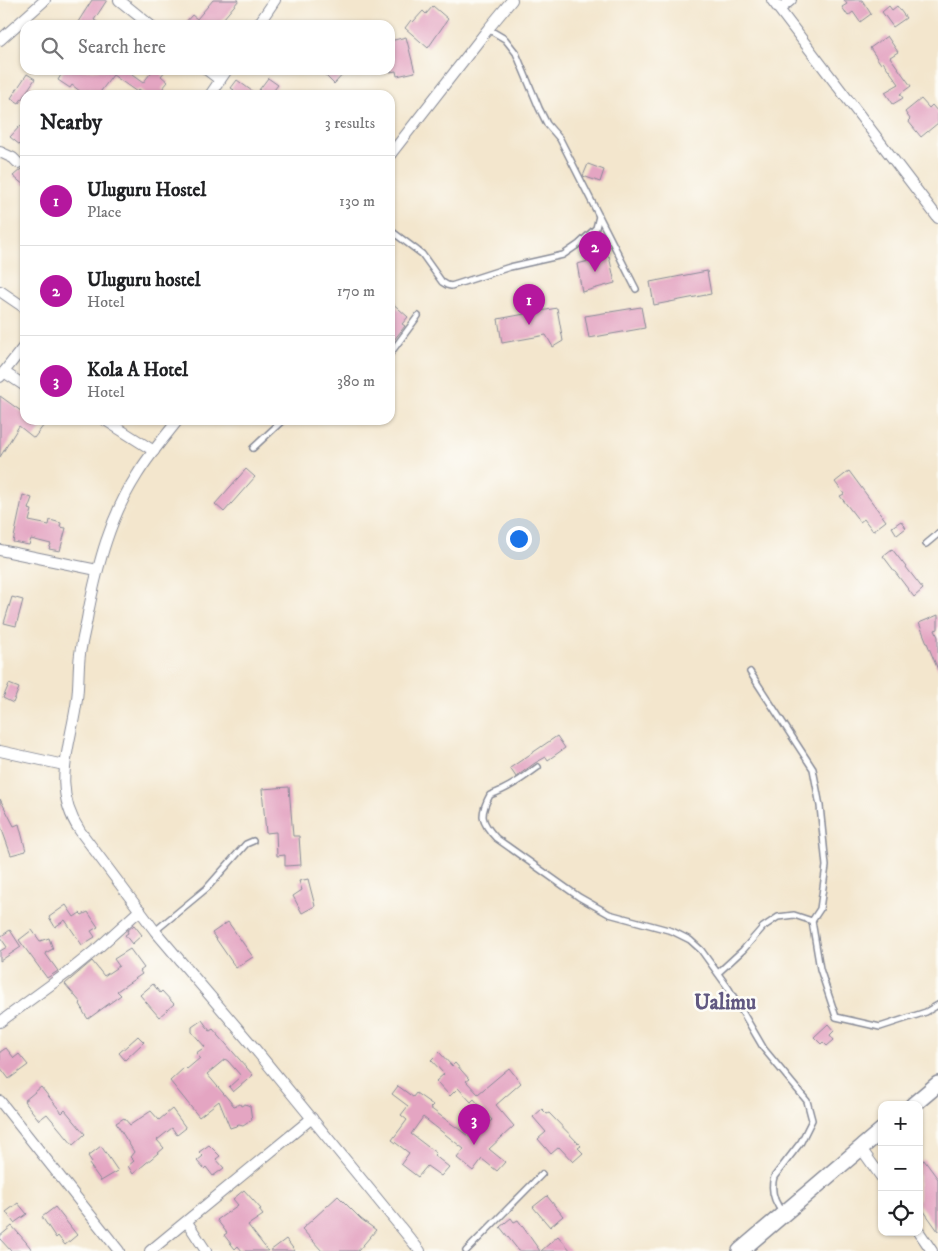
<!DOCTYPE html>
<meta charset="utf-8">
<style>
:root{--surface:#fff;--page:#f2f2f2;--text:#202124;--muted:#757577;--line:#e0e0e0;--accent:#b5179e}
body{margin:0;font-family:"IM FELL DW Pica",serif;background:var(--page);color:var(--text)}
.controls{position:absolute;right:15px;bottom:15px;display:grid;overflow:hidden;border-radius:10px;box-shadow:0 1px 4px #0004}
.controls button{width:45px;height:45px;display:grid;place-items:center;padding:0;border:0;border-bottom:1px solid var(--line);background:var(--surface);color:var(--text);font:25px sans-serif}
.you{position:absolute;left:518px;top:538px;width:18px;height:18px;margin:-12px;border:4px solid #fff;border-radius:50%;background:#1a73e8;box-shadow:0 0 0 8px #1a73e833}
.badge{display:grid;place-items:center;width:32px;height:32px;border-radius:50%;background:var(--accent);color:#fff;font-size:16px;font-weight:700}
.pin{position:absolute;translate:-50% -41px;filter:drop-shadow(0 1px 2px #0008)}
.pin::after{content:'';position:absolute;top:26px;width:18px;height:15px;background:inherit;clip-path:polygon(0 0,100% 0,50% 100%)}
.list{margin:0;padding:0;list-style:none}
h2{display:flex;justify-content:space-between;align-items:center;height:65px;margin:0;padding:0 20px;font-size:21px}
h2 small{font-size:16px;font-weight:400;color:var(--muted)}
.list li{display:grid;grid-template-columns:32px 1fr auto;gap:15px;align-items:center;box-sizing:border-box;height:90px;padding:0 20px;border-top:1px solid var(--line)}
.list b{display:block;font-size:19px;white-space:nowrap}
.list p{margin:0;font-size:16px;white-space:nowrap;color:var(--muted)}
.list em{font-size:16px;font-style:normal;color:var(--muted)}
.icon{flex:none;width:28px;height:28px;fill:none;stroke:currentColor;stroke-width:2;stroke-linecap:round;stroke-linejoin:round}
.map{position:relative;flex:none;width:938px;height:1251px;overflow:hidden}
.search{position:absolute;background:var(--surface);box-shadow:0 1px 4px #0004;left:20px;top:20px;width:375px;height:55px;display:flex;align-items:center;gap:12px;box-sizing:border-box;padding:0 18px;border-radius:15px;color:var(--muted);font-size:19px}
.panel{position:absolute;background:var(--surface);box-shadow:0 1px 4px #0004;left:20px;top:90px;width:375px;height:335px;border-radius:15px}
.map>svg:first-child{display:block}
.building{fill:#e4a5c2}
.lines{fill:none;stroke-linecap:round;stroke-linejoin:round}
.service-casing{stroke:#878a96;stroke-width:8}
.minor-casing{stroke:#878a96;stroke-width:12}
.secondary-casing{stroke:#878a96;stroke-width:18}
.service{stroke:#fff;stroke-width:5}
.minor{stroke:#fff;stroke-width:10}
.secondary{stroke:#fff;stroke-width:15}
.labels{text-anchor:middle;stroke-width:5;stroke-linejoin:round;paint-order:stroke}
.quarter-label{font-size:21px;font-weight:bold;fill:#615881;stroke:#fdfcf7}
</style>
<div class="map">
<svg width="938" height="1251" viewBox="0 0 938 1251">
<rect width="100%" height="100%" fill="#fdfcf7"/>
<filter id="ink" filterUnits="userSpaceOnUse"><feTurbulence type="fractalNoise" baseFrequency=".02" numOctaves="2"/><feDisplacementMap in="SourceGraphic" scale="10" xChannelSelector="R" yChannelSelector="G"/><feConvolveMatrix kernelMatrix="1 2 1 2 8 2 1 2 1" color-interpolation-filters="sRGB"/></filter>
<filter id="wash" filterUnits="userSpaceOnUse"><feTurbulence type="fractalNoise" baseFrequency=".0096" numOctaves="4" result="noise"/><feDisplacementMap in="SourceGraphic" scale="20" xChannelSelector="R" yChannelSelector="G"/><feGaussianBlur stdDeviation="1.12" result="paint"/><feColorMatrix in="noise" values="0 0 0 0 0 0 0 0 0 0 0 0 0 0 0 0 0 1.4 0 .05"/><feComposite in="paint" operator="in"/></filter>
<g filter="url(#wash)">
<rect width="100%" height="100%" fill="#f3e6cd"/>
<g id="blocks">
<g class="building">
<polygon points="92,0 107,0 94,20 103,25 76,25"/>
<polygon points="213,0 239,0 218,25 183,25 192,15 197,19"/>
<polygon points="844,0 862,0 871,14 860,22 853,12 848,16 842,7 847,4"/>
<polygon points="433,6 448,19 428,48 405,28 411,20 413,22 423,11 426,14"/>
<polygon points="889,6 892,10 897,6 906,18 893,27 882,12"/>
<polygon points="887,36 898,52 890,57 911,86 900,94 903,98 893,104 885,92 899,84 883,62 881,64 870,48"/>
<polygon points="406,37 415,72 397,76 396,71 390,72 390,41"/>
<polygon points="64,70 125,70 143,83 153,70 166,70 161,76 168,82 162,89 170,95 147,95 139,89 137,92 113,75 98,95 85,95 72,85 70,88 58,80"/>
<polygon points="329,70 347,70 334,84 325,75"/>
<polygon points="27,74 35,79 19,103 11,98"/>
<polygon points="268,78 278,85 270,95 230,95 234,90 231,88 237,80 256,94"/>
<polygon points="921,99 929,108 932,105 938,112 938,123 921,137 908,121 910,119 905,112"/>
<polygon points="20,126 25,130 25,147 21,144 20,145 10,137"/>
<polygon points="588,164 604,170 600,182 583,176"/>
<polygon points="21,169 25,172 25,186 13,176"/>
<polygon points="609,256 615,283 582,292 577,264"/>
<polygon points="707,271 711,294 654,305 650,282"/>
<polygon points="390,301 408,317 402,324 405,326 390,345"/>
<polygon points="641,307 645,328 589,338 585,316"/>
<polygon points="557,308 563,341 553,347 546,335 502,343 498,319"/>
<polygon points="0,396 25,414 25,420 38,420 44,425 34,438 19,426 0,457"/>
<polygon points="246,469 255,477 224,512 215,504"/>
<polygon points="849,471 886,521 873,531 864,519 860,522 840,496 844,494 835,482"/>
<polygon points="23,495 32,498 28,509 32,510 29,521 49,525 50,520 61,523 60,527 66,528 60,551 49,549 51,544 31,539 29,545 13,542"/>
<polygon points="901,521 906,528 897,535 892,527"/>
<polygon points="892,549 923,589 914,597 883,556"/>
<polygon points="12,597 23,600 16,626 4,623"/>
<polygon points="938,615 938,629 935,630 938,637 938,670 919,623"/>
<polygon points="9,684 19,688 13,703 3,698"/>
<polygon points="557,736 565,748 548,760 546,757 535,763 516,777 510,768"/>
<polygon points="289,787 293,836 299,836 301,865 285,866 285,855 277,856 276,832 266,833 262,789"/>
<polygon points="0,799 14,826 19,824 26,851 11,855 0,824"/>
<polygon points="308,879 315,906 302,913 293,896 302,890 299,881"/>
<polygon points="66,905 74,917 80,913 82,915 88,912 98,927 91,931 95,937 82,945 65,920 55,927 49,917"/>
<polygon points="228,922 253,957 236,968 212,933"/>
<polygon points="134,925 142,935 132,944 125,935 128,933 127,931"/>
<polygon points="10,930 21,947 0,961 0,951 7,947 0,937"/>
<polygon points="32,930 40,941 49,938 53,949 45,953 58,971 47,978 19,940"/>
<polygon points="130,949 144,968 140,971 142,974 117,991 121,995 88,1019 82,1010 83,1009 80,1004 81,1003 65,984 92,961 104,976 119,966 114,959"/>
<polygon points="153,984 160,993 162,991 174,1004 159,1017 140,995"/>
<polygon points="202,1020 210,1031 213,1029 253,1075 233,1092 229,1087 241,1076 228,1061 225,1059 207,1074 234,1106 240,1104 241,1106 245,1104 250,1106 252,1120 243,1126 239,1125 230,1128 219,1101 199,1117 170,1081 185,1067 187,1069 200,1058 196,1053 205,1047 192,1032 192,1027"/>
<polygon points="828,1024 834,1031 830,1035 834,1040 827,1046 823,1042 821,1044 814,1037"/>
<polygon points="138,1036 144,1042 125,1060 119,1053"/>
<polygon points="6,1048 14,1058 19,1054 28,1065 9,1079 0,1067 0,1052"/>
<polygon points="439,1052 452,1066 455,1063 469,1079 466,1081 478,1094 509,1068 521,1083 496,1105 514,1126 489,1149 505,1162 497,1171 482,1159 473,1171 457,1158 464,1149 423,1117 411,1134 436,1153 434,1155 449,1167 441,1176 427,1166 418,1177 401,1164 409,1153 392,1140 407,1120 401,1115 408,1106 392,1094 398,1086 413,1097 416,1093 433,1105 430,1108 471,1138 492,1120 474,1099 471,1102 458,1088 450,1096 436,1081 444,1074 431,1060"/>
<polygon points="41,1087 62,1113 65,1110 85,1134 73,1145 47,1114 39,1120 24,1101"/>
<polygon points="172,1109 186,1128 177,1135 172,1128 157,1140 164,1148 133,1174 128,1166 134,1161 130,1157 134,1152 116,1123 124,1118 130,1125 151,1111 159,1120"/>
<polygon points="542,1109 547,1114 549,1113 581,1146 578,1148 583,1153 573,1162 559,1147 551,1154 538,1139 546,1132 533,1117"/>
<polygon points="209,1145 220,1156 216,1159 224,1168 213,1176 206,1167 204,1169 197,1161 203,1156 199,1152"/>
<polygon points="101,1146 118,1171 101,1181 89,1164 92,1162 88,1156"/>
<polygon points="924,1160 938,1179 938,1231 919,1204 919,1163"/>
<polygon points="244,1190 261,1209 259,1210 263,1215 248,1225 268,1251 242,1251 238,1246 235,1249 224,1235 227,1233 217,1220 238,1205 233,1199"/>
<polygon points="338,1196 361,1219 376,1230 358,1251 322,1251 302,1229"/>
<polygon points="547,1196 563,1216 550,1227 533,1207"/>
<polygon points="18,1203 27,1214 14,1223 6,1212"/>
<polygon points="55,1207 77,1235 65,1245 58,1236 56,1238 42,1217"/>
<polygon points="511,1218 514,1222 518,1220 540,1251 519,1251 500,1227"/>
<polygon points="12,1226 26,1242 33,1251 11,1251 0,1239 0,1236"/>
<polygon points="558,1236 571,1251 541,1251"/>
<polygon points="286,1239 295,1251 270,1251"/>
</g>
</g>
</g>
<g filter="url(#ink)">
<use href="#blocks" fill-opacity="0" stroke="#878a96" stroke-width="1"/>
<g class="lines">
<defs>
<g id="service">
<polyline points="488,29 505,39 516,53 539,108 547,124 560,139 636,289"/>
<polyline points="390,230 422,254 442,282 447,285 451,286 510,267 563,255 579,244 596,228 599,216"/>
<polyline points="390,354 418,316"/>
<polyline points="253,448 283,420"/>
<polyline points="926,544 938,534"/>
<path d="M538 767C523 778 508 789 490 795 479 815 481 822 496 838L579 897 609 914 672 931 690 940 701 950 729 989 764 1049 807 1101 812 1120 801 1142 774 1177C770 1191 774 1202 783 1213"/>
<polyline points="812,921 820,969 836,1017 880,1027 926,1012 938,1005"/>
<polyline points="155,931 207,888 246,844 253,841"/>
<polyline points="718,973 743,950 763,927 778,917 794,915 812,921 820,909 826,866 820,806 813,769 750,672"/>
<polyline points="466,1251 542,1174"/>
</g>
<g id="minor">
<polyline points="119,0 150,25"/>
<polyline points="772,0 938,218"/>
<polyline points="780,9 791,0"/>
<polyline points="258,25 275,0"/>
<polyline points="0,40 45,0"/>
<polyline points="207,70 220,80"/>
<polyline points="210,95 227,70"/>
<polyline points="0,152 13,158 18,163"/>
<polyline points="390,155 488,29 512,0"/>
<polyline points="0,291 25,308"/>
<polyline points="4,372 25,386"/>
<polyline points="0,377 25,345"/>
<polyline points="105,420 154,451"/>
<path d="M178 420C164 438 149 455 137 475 110 517 98 564 88 613 86 626 82 640 80 654 78 669 79 684 77 699 71 747 50 786 80 831L155 931 251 1044 420 1251"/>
<polyline points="0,550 97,570"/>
<polyline points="0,751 64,765"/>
<polyline points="0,1022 67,973 98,948 140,910"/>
<polyline points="0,1101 119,1251"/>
<polyline points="860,1147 882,1178"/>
<polyline points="187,1222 206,1251"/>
<polyline points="919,1232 932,1251"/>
<polyline points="150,1251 312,1118"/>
</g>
<g id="secondary">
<polyline points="913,1105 938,1084"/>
<polyline points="740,1251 882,1130"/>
</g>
</defs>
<use href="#service" class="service-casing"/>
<use href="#minor" class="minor-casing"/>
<use href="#secondary" class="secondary-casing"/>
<use href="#service" class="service"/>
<use href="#minor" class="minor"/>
<use href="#secondary" class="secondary"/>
</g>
</g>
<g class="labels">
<g class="quarter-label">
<text x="725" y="1009">Ualimu</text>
</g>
</g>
</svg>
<div class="controls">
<button>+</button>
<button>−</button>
<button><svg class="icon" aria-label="locate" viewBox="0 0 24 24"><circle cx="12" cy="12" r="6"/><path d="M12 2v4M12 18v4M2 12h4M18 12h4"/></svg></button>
</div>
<div class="you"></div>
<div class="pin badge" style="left:529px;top:325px">1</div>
<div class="pin badge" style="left:595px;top:272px">2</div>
<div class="pin badge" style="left:474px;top:1145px">3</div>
<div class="search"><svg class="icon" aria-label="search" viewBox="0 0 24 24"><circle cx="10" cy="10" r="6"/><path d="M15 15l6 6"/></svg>Search here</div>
<section class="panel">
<h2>Nearby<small>3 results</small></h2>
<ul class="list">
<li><span class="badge">1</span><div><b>Uluguru Hostel</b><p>Place</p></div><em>130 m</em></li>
<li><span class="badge">2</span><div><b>Uluguru hostel</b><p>Hotel</p></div><em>170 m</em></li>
<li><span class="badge">3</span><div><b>Kola A Hotel</b><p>Hotel</p></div><em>380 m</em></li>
</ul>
</section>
</div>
